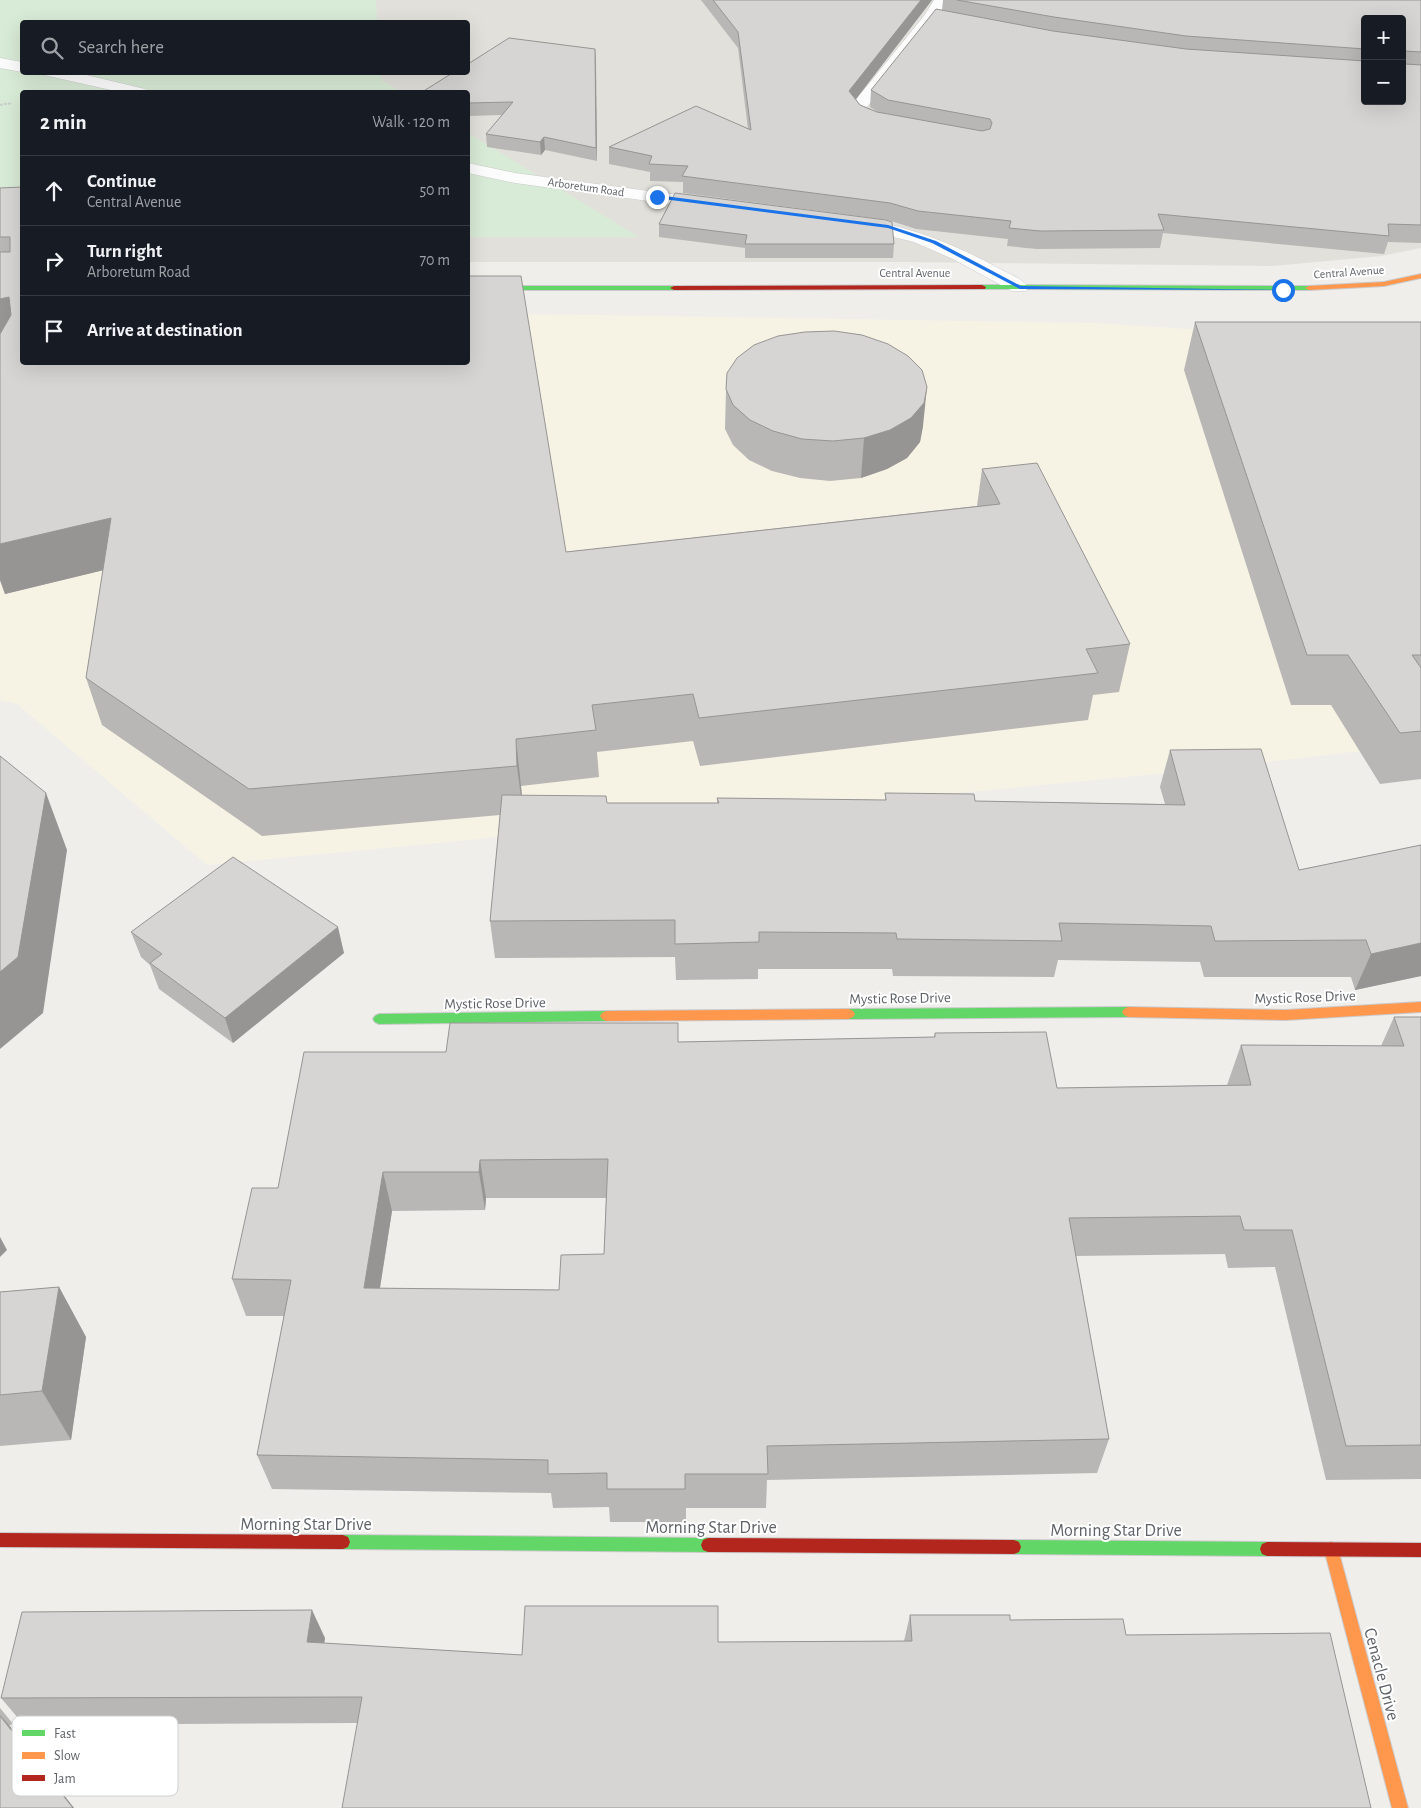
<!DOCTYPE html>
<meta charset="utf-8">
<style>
:root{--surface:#171b24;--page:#20242c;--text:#f1f3f6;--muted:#9ea1a6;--line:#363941}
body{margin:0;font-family:"Alegreya Sans",sans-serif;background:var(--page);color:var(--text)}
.controls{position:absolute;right:15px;top:15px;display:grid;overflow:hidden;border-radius:5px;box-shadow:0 5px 20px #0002}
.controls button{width:45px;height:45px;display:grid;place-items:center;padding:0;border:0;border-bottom:1px solid var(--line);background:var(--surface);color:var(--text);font:25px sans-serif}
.stop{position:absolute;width:15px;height:15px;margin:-11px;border:4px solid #1a73e8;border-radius:50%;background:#fff}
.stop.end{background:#1a73e8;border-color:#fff;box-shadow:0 1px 5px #0008}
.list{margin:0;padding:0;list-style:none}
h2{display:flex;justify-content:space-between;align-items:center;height:65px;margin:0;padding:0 20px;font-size:21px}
h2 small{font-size:16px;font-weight:400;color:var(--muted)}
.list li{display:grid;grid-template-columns:32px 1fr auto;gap:15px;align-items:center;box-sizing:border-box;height:70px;padding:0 20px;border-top:1px solid var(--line)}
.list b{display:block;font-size:19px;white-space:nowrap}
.list p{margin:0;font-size:16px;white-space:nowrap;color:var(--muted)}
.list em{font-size:16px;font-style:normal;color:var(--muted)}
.icon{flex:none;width:28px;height:28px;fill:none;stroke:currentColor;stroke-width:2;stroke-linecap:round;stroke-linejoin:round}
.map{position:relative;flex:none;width:1421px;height:1808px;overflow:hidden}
.search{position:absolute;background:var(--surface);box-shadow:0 5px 20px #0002;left:20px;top:20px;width:450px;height:55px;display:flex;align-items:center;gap:12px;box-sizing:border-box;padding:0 18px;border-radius:5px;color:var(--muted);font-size:19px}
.panel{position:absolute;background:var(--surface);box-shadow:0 5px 20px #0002;left:20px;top:90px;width:450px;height:275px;border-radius:5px}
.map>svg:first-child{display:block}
.commercial{fill:#f7f3e4}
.education{fill:#e2e0da;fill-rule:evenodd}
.green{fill:#d8ebd6}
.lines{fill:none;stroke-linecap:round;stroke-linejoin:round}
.street-casing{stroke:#cbcccc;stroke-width:1}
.fast-casing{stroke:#cacacb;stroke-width:2}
.slow-casing{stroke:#cacacb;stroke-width:2}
.jam-casing{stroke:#cacacb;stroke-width:2}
.path{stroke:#cacfcc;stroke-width:2;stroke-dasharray:3 1;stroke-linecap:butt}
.street{fill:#fdfcfc;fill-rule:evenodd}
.fast{fill:#63d668;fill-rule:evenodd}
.slow{fill:#ff974d;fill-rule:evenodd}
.jam{fill:#b3261e;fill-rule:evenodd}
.wall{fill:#b8b7b5;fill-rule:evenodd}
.shaded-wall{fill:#969594}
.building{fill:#d6d5d3;stroke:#969594;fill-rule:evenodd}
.route{fill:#1a73e8}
.labels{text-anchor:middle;stroke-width:4;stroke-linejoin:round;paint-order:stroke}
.far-street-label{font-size:12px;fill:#5f6368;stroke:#fff}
.street-label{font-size:15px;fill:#5f6368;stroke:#fff}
.near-street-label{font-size:18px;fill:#5f6368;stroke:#fff}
.key{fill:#fff;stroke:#cfd0d2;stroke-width:1}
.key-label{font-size:14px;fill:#5f6368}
</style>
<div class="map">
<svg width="1421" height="1808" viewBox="0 0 1421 1808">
<rect width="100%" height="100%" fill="#efeeea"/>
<polygon class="commercial" points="468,313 1093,323 1300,336 1421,750 1351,752 1219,768 207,865 17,704 0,700 0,529 468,362"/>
<path class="education" d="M0 0H1421V248L1381 256 1273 266 901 262H468V92H22ZM1365 19H1402V101H1365ZM22 22H468V72H22Z"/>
<g class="green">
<polygon points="0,0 376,0 377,22 22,22 22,72 380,73 381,80 401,92 22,92 22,238 0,238"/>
<polygon points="468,133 639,237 468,237"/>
</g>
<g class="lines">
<defs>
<g id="street">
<path d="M934 0H948L935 21 867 107C874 115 887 115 893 123L891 127C875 130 858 119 850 107L924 16Z"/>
<polygon points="0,58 22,62 22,72 0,68"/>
<polygon points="42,72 74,72 145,89 147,92 120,92 44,75"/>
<polygon points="468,163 515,173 708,199 714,200 717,204 714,208 708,209 515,183 468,173"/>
<path d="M855 217C907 226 953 243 1000 269 1009 274 1022 278 1028 287L1026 291H1012L953 259 914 242 849 226 846 222 849 218Z"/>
</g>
<g id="fast">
<polygon points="979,285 1309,286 1313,288 1309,290 982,289 978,287"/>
<polygon points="468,286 674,286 678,288 674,290 468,290"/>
<polygon points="1128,1007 1132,1009 1134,1012 1132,1015 1128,1017 849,1019 845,1017 843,1014 845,1011 849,1009"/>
<polygon points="606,1011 610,1013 612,1016 610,1019 606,1021 379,1024 375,1022 373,1019 375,1016 379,1014"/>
<polygon points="343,1535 708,1538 713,1540 715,1545 713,1550 708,1552 343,1549 338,1547 336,1542 338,1537"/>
<polygon points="1014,1540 1267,1542 1272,1544 1274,1549 1272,1554 1267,1556 1014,1554 1009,1552 1007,1547 1009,1542"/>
</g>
<g id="slow">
<polygon points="1421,274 1421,278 1384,286 1309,290 1305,288 1309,286 1384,282"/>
<polygon points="1421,1002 1421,1012 1286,1020 1128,1017 1124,1015 1122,1012 1124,1009 1128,1007 1286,1010"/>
<polygon points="849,1009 853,1011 855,1014 853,1017 849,1019 606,1021 602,1019 600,1016 602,1013 606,1011"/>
<polygon points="1331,1542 1336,1544 1338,1549 1408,1808 1392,1808 1324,1549 1326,1544"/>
</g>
<g id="jam">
<polygon points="982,285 986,287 985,289 674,290 670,288 674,286"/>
<polygon points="0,1533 343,1535 348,1537 350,1542 348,1547 343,1549 0,1547"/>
<polygon points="708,1538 1014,1540 1019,1542 1021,1547 1019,1552 1014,1554 708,1552 703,1550 701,1545 703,1540"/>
<polygon points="1267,1542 1421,1543 1421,1557 1267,1556 1262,1554 1260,1549 1262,1544"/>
</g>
</defs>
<use href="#street" class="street-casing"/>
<use href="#fast" class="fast-casing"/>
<use href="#slow" class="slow-casing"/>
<use href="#jam" class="jam-casing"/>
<polyline class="path" points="0,105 12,103"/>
<use href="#street" class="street"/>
<use href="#fast" class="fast"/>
<use href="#slow" class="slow"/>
<use href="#jam" class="jam"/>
</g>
<g class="wall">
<path d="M701 0H932L856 99 860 105 878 112 870 107 871 90 942 10 943 0H1421V243L1388 242 1384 254 1163 233 1160 248 1037 249 1007 246 1008 239 916 229 888 220 683 193V182L650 181V172L609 164V147L748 129 738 48ZM1365 19 1402 101H1365Z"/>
<polygon points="595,49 597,161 545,150 541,155 487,147 486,134 502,115 468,116 468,92"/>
<polygon points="0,188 566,552 977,506 982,469 1130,644 1119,692 1093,695 1088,720 700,766 693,741 597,752 599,777 521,786 522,795 607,803 717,803 717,798 885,800 885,793 975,801 1165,804 1160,787 1170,750 1299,870 1421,845 1421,976 1355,990 1351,977 1204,977 1200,962 1058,960 1054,977 893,976 892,969 758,969 758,979 676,980 675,957 495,958 490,921 500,815 262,836 102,725 86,678 103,570 5,594 0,580"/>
<polygon points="659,224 894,244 893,258 745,258 745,248 659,237"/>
<polygon points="1195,322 1421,322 1421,779 1380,784 1331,705 1291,705 1184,370"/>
<polygon points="726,389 923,426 920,442 907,458 887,469 861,478 830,481 800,478 772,471 749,460 733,445 725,429"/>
<polygon points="131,932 344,953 233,1043 159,989 150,965 141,957"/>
<path d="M1394 1017H1421V1479L1326 1480 1275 1267 1228 1268 1225 1254 1076 1256 1109 1439 1097 1473 767 1480 766 1508H686V1522H610L609 1507 553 1508 551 1493 272 1489 257 1455 284 1316H246L232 1279 278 1188 446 1052 679 1042 934 1037 935 1033 1057 1088 1227 1085 1241 1045 1381 1046ZM486 1198H606L604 1254 559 1290 380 1288 392 1211 485 1210Z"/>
<polygon points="59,1287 86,1337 71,1440 0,1446 0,1292"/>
<polygon points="910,1615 1010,1620 1123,1619 357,1723 24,1725 1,1698 325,1638 324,1643 522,1655 718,1642 904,1641"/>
<polygon points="0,1708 14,1725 9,1725 74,1808 0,1808"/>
</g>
<g class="shaded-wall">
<polygon points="921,0 932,0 849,108 849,91"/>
<polygon points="595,49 596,61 597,161 596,148"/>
<polygon points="544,137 545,150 541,155 540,142"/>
<polygon points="9,297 22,341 0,367 0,299"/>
<polygon points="927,387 923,426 920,442 907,458 887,469 861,478 864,438"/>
<polygon points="111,518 125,565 5,594 0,580 0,544"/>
<polygon points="516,739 521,786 523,813 517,766"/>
<polygon points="46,793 67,850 43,1013 0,1049 0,972"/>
<polygon points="338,927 344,953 233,1043 225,1018"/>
<polygon points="1421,943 1421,976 1355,990 1371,954"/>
<polygon points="480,1160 486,1198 485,1210 479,1172"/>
<polygon points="383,1172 392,1211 374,1325 364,1288"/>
<polygon points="0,1237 7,1250 0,1257"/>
<polygon points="59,1287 86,1337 71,1440 42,1391"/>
<polygon points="312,1610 325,1638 320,1670 307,1642"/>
<polygon points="0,1715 9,1725 74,1808 73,1808"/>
</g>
<g class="building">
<polygon points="713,0 921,0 849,91 860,105 877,112 982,131 990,129 992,123 990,119 888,100 871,90 936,9 1053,31 1186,49 1365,61 1365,101 1402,101 1402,19 1365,19 1365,49 1186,36 1054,17 957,0 1421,0 1421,52 1405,51 1405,64 1421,65 1421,225 1388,224 1389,236 1158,214 1164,230 1040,231 1009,228 1011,221 918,211 890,203 682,176 688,166 649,164 652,156 609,147 696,106 751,130 738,32"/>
<polygon points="509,38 595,49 596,148 544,137 540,142 486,134 513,102 468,103 468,92 422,92 454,72 468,72 468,64"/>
<polygon points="22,187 22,362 468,362 468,276 521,276 566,552 1000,504 982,469 1037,463 1130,644 1086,649 1098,673 699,718 693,694 592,705 596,730 516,739 517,766 249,789 86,678 111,518 0,544 0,334 11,315 9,297 0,299 0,252 10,252 10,237 0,237 0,188"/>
<polygon points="675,193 886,220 892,222 894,244 745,244 747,235 659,224"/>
<polygon points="1195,322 1421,322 1421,655 1412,655 1421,668 1421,731 1400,733 1348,655 1307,655"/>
<polygon points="834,331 862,335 888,344 908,356 922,370 927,387 924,403 911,418 890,430 864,438 833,441 802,439 773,431 750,420 733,405 726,389 727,373 737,358 754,345 778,336 805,332"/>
<polygon points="1261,749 1299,870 1421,845 1421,943 1371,954 1366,940 1215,941 1211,926 1059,923 1062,941 897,939 896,933 759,932 759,942 675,944 675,920 490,921 502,795 606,796 607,803 719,803 717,798 886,800 885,793 974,794 975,801 1185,805 1170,750"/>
<polygon points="0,756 46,793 18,957 0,972"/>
<polygon points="233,857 338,927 225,1018 150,963 162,954 131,932"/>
<path d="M1394 1017H1421V1445L1346 1446 1292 1230H1244L1240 1216 1069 1218 1109 1439 767 1446 768 1474H685V1489H607V1473L548 1474V1460L257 1455 291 1280 232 1279 252 1188H278L304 1052H446L450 1023H678V1042L935 1037V1033L1046 1032 1057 1088 1251 1085 1241 1045 1404 1046ZM608 1159 604 1254 561 1255 559 1290 364 1288 383 1172H479L480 1160Z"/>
<polygon points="59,1287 42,1391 0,1395 0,1292"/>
<polygon points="525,1606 718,1606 718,1642 912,1641 910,1615 1010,1615 1010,1620 1123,1619 1126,1635 1330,1633 1371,1808 342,1808 362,1697 1,1698 22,1612 312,1610 307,1642 522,1655"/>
<polygon points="0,1716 73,1808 0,1808"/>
</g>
<polygon class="route" points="657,195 888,225 936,241 1021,286 1286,290 1020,289 932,243 888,228 655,198"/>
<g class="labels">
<g class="far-street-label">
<text transform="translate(586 187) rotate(8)" y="4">Arboretum Road</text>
<text transform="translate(1349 272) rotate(-4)" y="4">Central Avenue</text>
<text x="915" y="277">Central Avenue</text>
</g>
<g class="street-label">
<text transform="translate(1305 997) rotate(-2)" y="5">Mystic Rose Drive</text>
<text transform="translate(900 998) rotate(-1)" y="5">Mystic Rose Drive</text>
<text transform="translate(495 1003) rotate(-1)" y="5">Mystic Rose Drive</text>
</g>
<g class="near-street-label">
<text x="306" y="1530">Morning Star Drive</text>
<text x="711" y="1533">Morning Star Drive</text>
<text x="1116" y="1536">Morning Star Drive</text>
<text transform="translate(1382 1674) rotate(75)" y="6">Cenacle Drive</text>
</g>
</g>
<rect x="12" y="1716" width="166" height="80" rx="8" class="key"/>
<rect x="22" y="1730" width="23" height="6" fill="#63d668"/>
<rect x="22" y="1752" width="23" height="7" fill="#ff974d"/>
<rect x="22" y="1775" width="23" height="6" fill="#b3261e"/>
<g class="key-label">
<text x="54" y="1738">Fast</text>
<text x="54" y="1760">Slow</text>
<text x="54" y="1783">Jam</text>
</g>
</svg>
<div class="controls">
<button>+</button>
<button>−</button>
</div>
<div class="stop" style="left:1283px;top:290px"></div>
<div class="stop end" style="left:657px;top:197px"></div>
<div class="search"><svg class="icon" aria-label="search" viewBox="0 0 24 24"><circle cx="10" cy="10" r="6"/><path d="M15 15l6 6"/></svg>Search here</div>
<section class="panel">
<h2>2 min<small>Walk · 120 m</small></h2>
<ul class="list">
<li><svg class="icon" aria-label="ahead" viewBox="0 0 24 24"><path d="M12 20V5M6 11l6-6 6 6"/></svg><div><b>Continue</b><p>Central Avenue</p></div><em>50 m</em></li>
<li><svg class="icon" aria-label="right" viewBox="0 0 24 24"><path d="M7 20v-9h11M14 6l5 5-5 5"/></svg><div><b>Turn right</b><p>Arboretum Road</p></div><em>70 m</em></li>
<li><svg class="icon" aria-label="arrive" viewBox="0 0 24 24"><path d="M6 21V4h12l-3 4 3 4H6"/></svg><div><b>Arrive at destination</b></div></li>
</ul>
</section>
</div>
